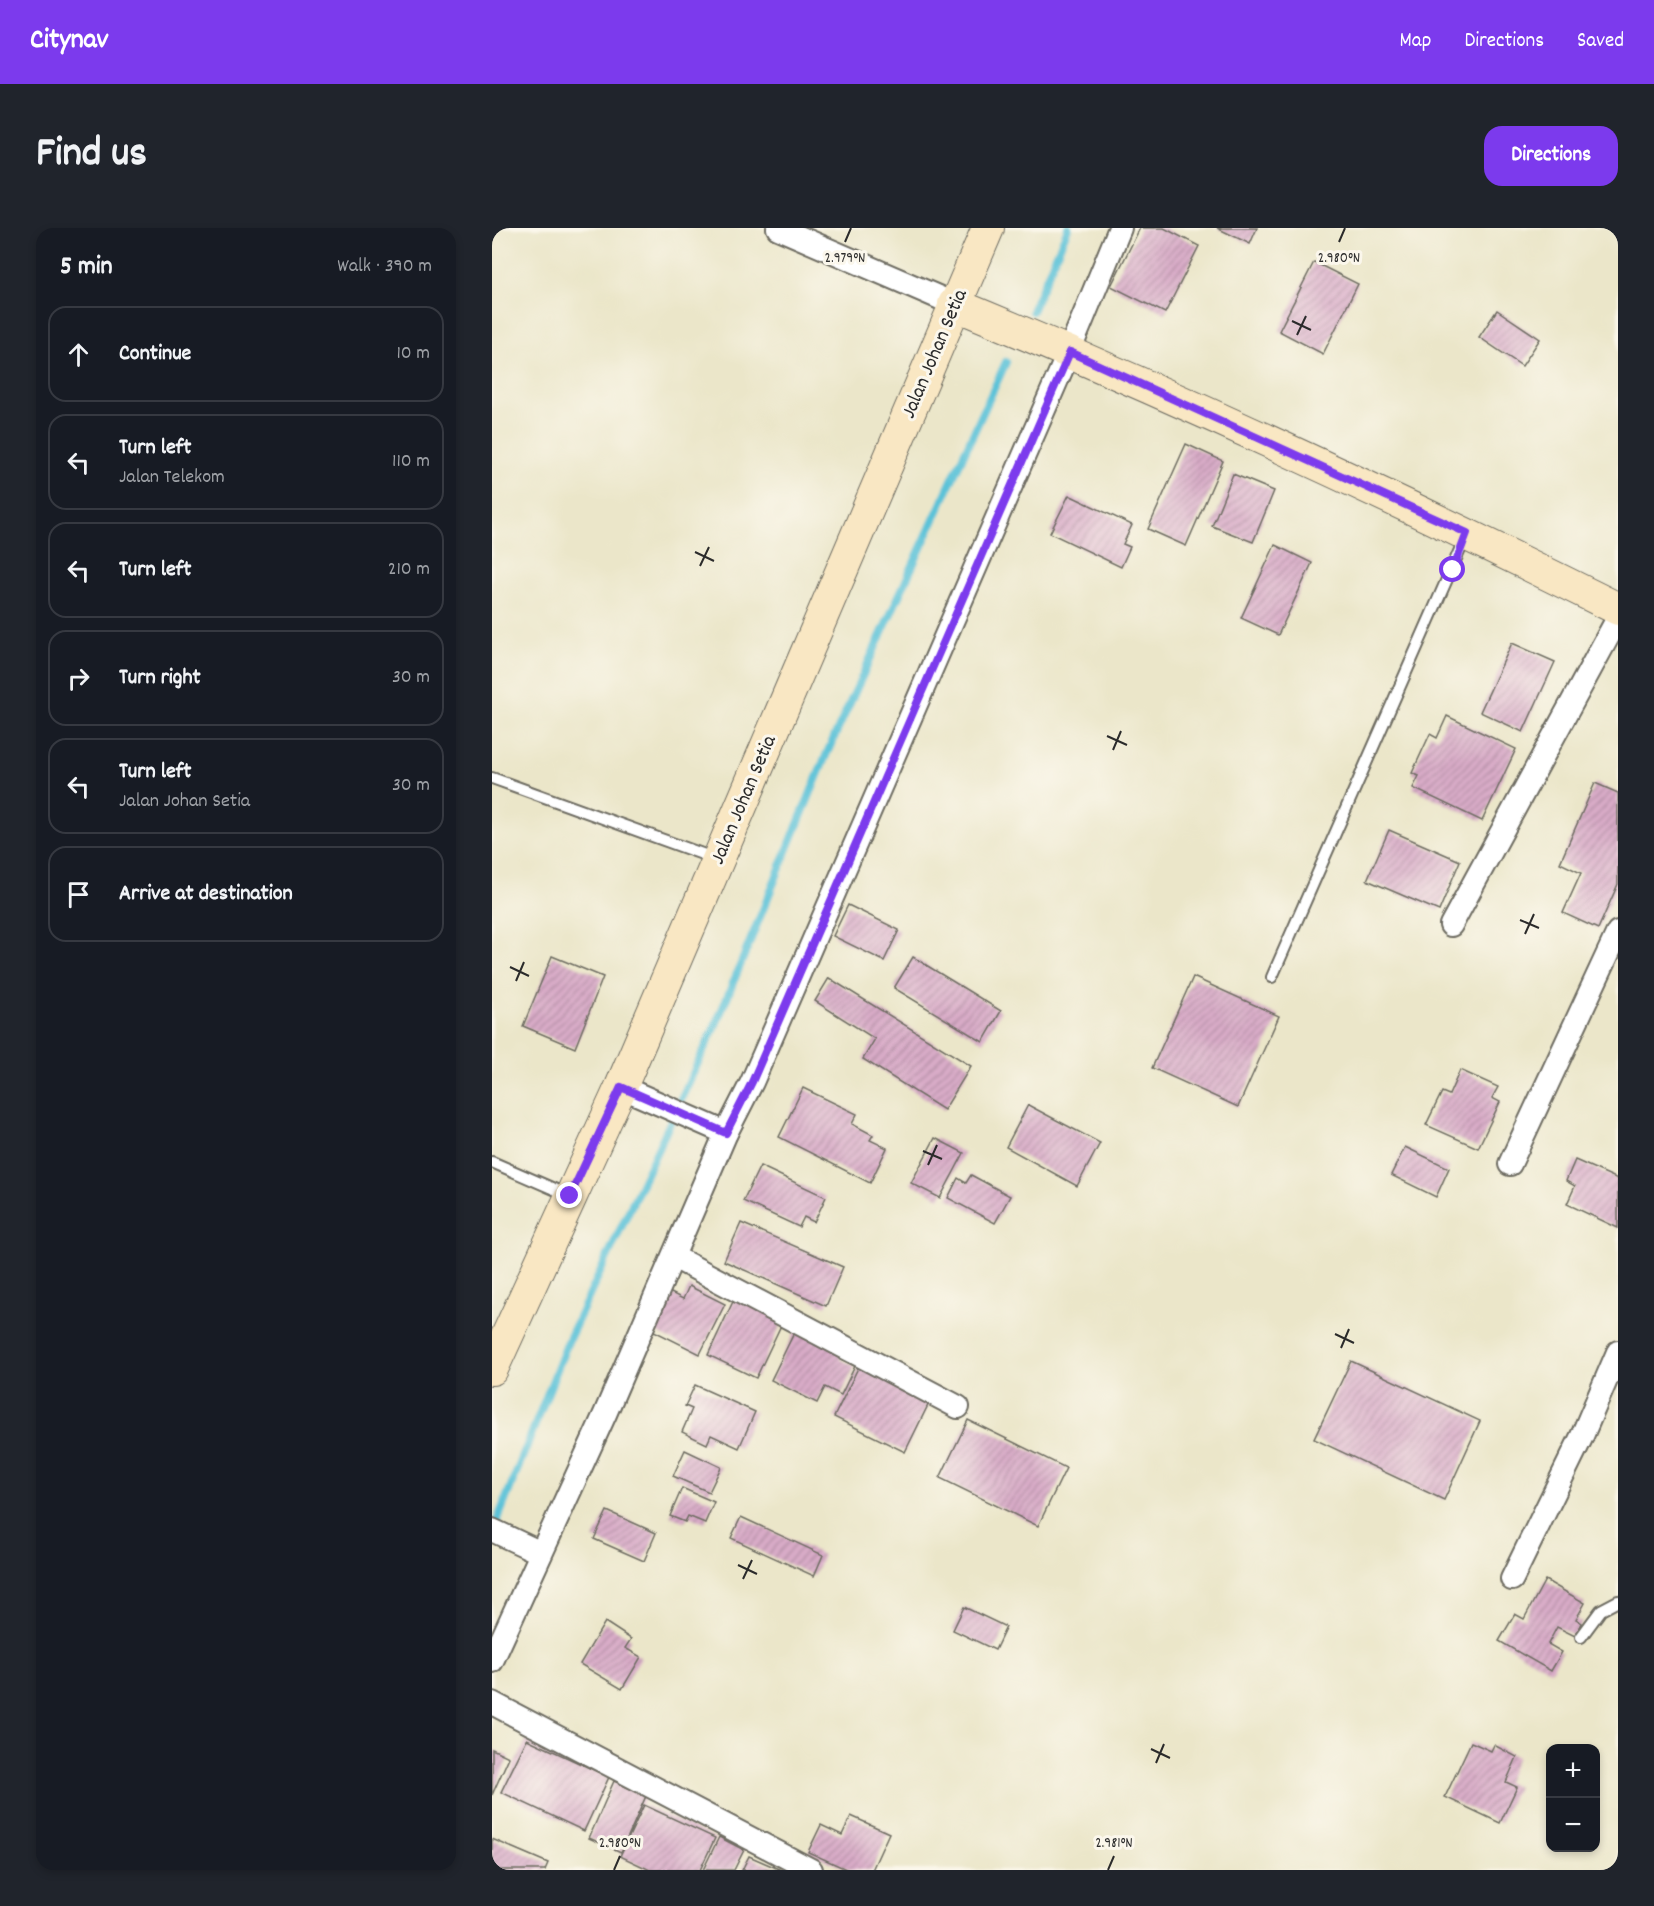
<!DOCTYPE html>
<meta charset="utf-8">
<style>
:root{--surface:#171b24;--page:#20242c;--text:#f1f3f6;--muted:#9ea1a6;--line:#363941;--accent:#7c3aed}
body{margin:0;font-family:Dekko,sans-serif;background:var(--page);color:var(--text)}
.controls{position:absolute;right:18px;bottom:18px;display:grid;overflow:hidden;border-radius:12px;box-shadow:0 3px 9px #0003}
.controls button{width:54px;height:54px;display:grid;place-items:center;padding:0;border:0;border-bottom:2px solid var(--line);background:var(--surface);color:var(--text);font:30px sans-serif}
.stop{position:absolute;width:18px;height:18px;margin:-14px;border:4px solid #7c3aed;border-radius:50%;background:#fff}
.stop.end{background:#7c3aed;border-color:#fff;box-shadow:0 2px 6px #0008}
.list{margin:0;padding:0;list-style:none}
h2{display:flex;justify-content:space-between;align-items:center;height:78px;margin:0;padding:0 24px;font-size:26px}
h2 small{font-size:20px;font-weight:400;color:var(--muted)}
.list li{display:grid;grid-template-columns:39px 1fr auto;gap:18px;align-items:center;box-sizing:border-box;height:96px;margin:0 12px 12px;padding:0 12px;border:2px solid var(--line);border-radius:18px}
.list b{display:block;font-size:22px;white-space:nowrap}
.list p{margin:0;font-size:20px;white-space:nowrap;color:var(--muted)}
.list em{font-size:20px;font-style:normal;color:var(--muted)}
.icon{flex:none;width:33px;height:33px;fill:none;stroke:currentColor;stroke-width:2;stroke-linecap:round;stroke-linejoin:round}
.map{position:relative;flex:none;width:1126px;height:1642px;overflow:hidden;border-radius:18px}
header{display:flex;align-items:center;gap:36px;box-sizing:border-box;height:84px;padding:0 30px;background:var(--accent);color:#fff}
header strong{font-size:28px}
nav{display:flex;gap:33px;margin-inline-start:auto;font-size:21px}
.intro{display:flex;align-items:center;justify-content:space-between;box-sizing:border-box;height:144px;padding:0 36px}
h1{margin:0;font-size:42px}
.button{padding:15px 27px;border-radius:18px;background:var(--accent);color:#fff;font-size:21px;font-weight:700}
main{display:flex;gap:36px;padding:0 36px}
aside{flex:1;background:var(--surface);border-radius:18px;box-shadow:0 3px 9px #0003}
.map>svg:first-child{display:block}
.lines{fill:none;stroke-linecap:round;stroke-linejoin:round}
.stream{stroke:#5bc2d8;stroke-width:8}
.building{fill:url(#building-hatch)}
.lane-casing{stroke:#6e6c62;stroke-width:14}
.street-casing{stroke:#6e6c62;stroke-width:26}
.secondary-casing{stroke:#6e6c62;stroke-width:34}
.lane{stroke:#fff;stroke-width:10}
.street{stroke:#fff;stroke-width:22}
.secondary{stroke:#f9e7c3;stroke-width:32}
.route{stroke:#7c3aed;stroke-width:8}
.ticks{fill:none;stroke:#2b2b2b;stroke-width:2}
.labels{text-anchor:middle;stroke-width:6;stroke-linejoin:round;paint-order:stroke}
.street-label{font-size:21px;fill:#2b2b2b;stroke:#fbf7ec}
.ticks-label{font-size:15px;text-anchor:middle;fill:#2b2b2b;stroke:#fbf7ec;stroke-width:6;stroke-linejoin:round;paint-order:stroke}
</style>
<header>
<strong>Citynav</strong>
<nav><a>Map</a><a>Directions</a><a>Saved</a></nav>
</header>
<div class="intro"><h1>Find us</h1><a class="button">Directions</a></div>
<main>
<aside>
<h2>5 min<small>Walk · 390 m</small></h2>
<ul class="list">
<li><svg class="icon" aria-label="ahead" viewBox="0 0 24 24"><path d="M12 20V5M6 11l6-6 6 6"/></svg><div><b>Continue</b></div><em>10 m</em></li>
<li><svg class="icon" aria-label="left" viewBox="0 0 24 24"><path d="M17 20v-9H6M10 6l-5 5 5 5"/></svg><div><b>Turn left</b><p>Jalan Telekom</p></div><em>110 m</em></li>
<li><svg class="icon" aria-label="left" viewBox="0 0 24 24"><path d="M17 20v-9H6M10 6l-5 5 5 5"/></svg><div><b>Turn left</b></div><em>210 m</em></li>
<li><svg class="icon" aria-label="right" viewBox="0 0 24 24"><path d="M7 20v-9h11M14 6l5 5-5 5"/></svg><div><b>Turn right</b></div><em>30 m</em></li>
<li><svg class="icon" aria-label="left" viewBox="0 0 24 24"><path d="M17 20v-9H6M10 6l-5 5 5 5"/></svg><div><b>Turn left</b><p>Jalan Johan Setia</p></div><em>30 m</em></li>
<li><svg class="icon" aria-label="arrive" viewBox="0 0 24 24"><path d="M6 21V4h12l-3 4 3 4H6"/></svg><div><b>Arrive at destination</b></div></li>
</ul>
</aside>
<div class="map">
<svg width="1126" height="1642" viewBox="0 0 1126 1642">
<defs>
<pattern id="building-hatch" width="6" height="6" patternUnits="userSpaceOnUse" patternTransform="scale(1.5)"><rect width="6" height="6" fill="#d9acc8"/><path d="M-1 1l2-2M0 6l6-6M5 7l2-2" fill="none" stroke="#b08ca3"/></pattern>
</defs>
<rect width="100%" height="100%" fill="#fbf7ec"/>
<filter id="ink" filterUnits="userSpaceOnUse"><feTurbulence type="fractalNoise" baseFrequency=".0167" numOctaves="2"/><feDisplacementMap in="SourceGraphic" scale="12" xChannelSelector="R" yChannelSelector="G"/><feConvolveMatrix kernelMatrix="1 2 1 2 8 2 1 2 1" color-interpolation-filters="sRGB"/></filter>
<filter id="wash" filterUnits="userSpaceOnUse"><feTurbulence type="fractalNoise" baseFrequency=".008" numOctaves="4" result="noise"/><feDisplacementMap in="SourceGraphic" scale="24" xChannelSelector="R" yChannelSelector="G"/><feGaussianBlur stdDeviation="1.35" result="paint"/><feColorMatrix in="noise" values="0 0 0 0 0 0 0 0 0 0 0 0 0 0 0 0 0 1.4 0 .05"/><feComposite in="paint" operator="in"/></filter>
<g filter="url(#wash)">
<rect width="100%" height="100%" fill="#ebe6c9"/>
<g class="lines">
<g class="stream">
<polyline points="540,83 576,0"/>
<polyline points="2,1301 77,1111 225,794 335,525 514,134"/>
</g>
</g>
<g id="blocks">
<g class="building">
<polygon points="648,0 672,0 707,18 673,85 619,58"/>
<polygon points="725,0 765,0 758,16"/>
<polygon points="822,34 866,56 831,126 787,103"/>
<polygon points="1005,82 1048,111 1030,138 987,109"/>
<polygon points="694,216 731,233 694,318 656,301"/>
<polygon points="741,246 782,263 761,314 720,298"/>
<polygon points="577,267 640,297 631,316 638,319 629,339 558,305"/>
<polygon points="783,317 820,335 786,407 749,390"/>
<polygon points="1020,415 1063,434 1031,504 988,484"/>
<polygon points="955,488 1024,521 990,593 921,560 927,548 920,545 938,506 945,510"/>
<polygon points="1103,555 1126,565 1126,656 1106,701 1071,685 1089,645 1068,635"/>
<polygon points="897,602 968,633 947,683 875,652"/>
<polygon points="356,677 407,702 392,733 341,708"/>
<polygon points="60,728 111,749 83,820 31,798"/>
<polygon points="421,729 509,783 491,814 402,760"/>
<polygon points="701,749 787,788 746,879 660,840"/>
<polygon points="337,750 479,838 452,882 371,831 383,811 323,773"/>
<polygon points="968,842 1006,859 1000,870 1008,874 986,920 934,897 950,864 957,867"/>
<polygon points="311,860 365,886 360,896 381,907 378,912 395,920 378,955 287,909"/>
<polygon points="536,877 608,915 585,958 514,919"/>
<polygon points="443,910 472,925 448,970 419,955"/>
<polygon points="913,919 957,940 944,969 899,947"/>
<polygon points="1083,932 1126,951 1126,1000 1075,976 1083,958 1074,953"/>
<polygon points="268,938 334,969 322,994 312,989 307,999 251,973"/>
<polygon points="479,947 518,968 503,995 456,970 466,950 474,955"/>
<polygon points="249,995 351,1039 334,1078 232,1033"/>
<polygon points="197,1058 233,1076 208,1126 158,1101 177,1064 191,1071"/>
<polygon points="245,1065 291,1093 264,1150 216,1127"/>
<polygon points="305,1099 352,1122 348,1131 363,1138 349,1167 333,1159 325,1175 279,1152"/>
<polygon points="859,1133 988,1193 952,1272 822,1211"/>
<polygon points="367,1138 438,1173 413,1224 342,1189"/>
<polygon points="203,1157 263,1184 247,1220 219,1207 215,1216 190,1204 200,1181 193,1178"/>
<polygon points="476,1192 574,1240 546,1298 448,1250"/>
<polygon points="193,1222 229,1239 217,1264 181,1248"/>
<polygon points="190,1260 222,1274 213,1295 196,1288 193,1294 178,1288"/>
<polygon points="115,1283 164,1305 152,1333 102,1311"/>
<polygon points="249,1289 331,1327 322,1348 239,1310"/>
<polygon points="1053,1352 1093,1375 1084,1391 1090,1395 1083,1408 1065,1399 1056,1416 1070,1424 1059,1443 1007,1413 1023,1386 1032,1391"/>
<polygon points="472,1379 514,1399 503,1422 461,1402"/>
<polygon points="113,1394 139,1411 133,1420 149,1429 130,1461 88,1436"/>
<polygon points="35,1511 117,1549 92,1603 9,1564"/>
<polygon points="979,1514 999,1523 1002,1517 1025,1529 1014,1554 1025,1559 1008,1595 953,1569"/>
<polygon points="0,1521 17,1529 0,1567"/>
<polygon points="122,1553 154,1568 129,1624 97,1610"/>
<polygon points="152,1577 223,1610 208,1642 158,1642 128,1628"/>
<polygon points="359,1588 397,1605 380,1642 356,1642 316,1624 329,1597 350,1607"/>
<polygon points="227,1609 252,1622 242,1642 211,1642"/>
<polygon points="0,1611 56,1635 53,1642 0,1642"/>
<polygon points="257,1628 289,1642 250,1642"/>
</g>
</g>
</g>
<g filter="url(#ink)">
<use href="#blocks" fill-opacity="0" stroke="#6e6c62" stroke-width="1.5"/>
<g class="lines">
<defs>
<g id="lane">
<polyline points="0,550 224,631"/>
<polyline points="780,749 974,308"/>
<polyline points="0,934 78,968"/>
<polyline points="1089,1409 1109,1382 1126,1373"/>
</g>
<g id="street">
<polyline points="286,0 462,76"/>
<polyline points="959,697 1126,390"/>
<polyline points="129,859 234,905"/>
<polyline points="1018,936 1126,704"/>
<polyline points="182,1029 466,1179"/>
<polyline points="0,1302 49,1325"/>
<polyline points="1020,1351 1090,1208 1126,1124"/>
<polyline points="0,1433 113,1186 234,905 260,854 577,124 628,0"/>
<polyline points="0,1475 319,1642"/>
</g>
<g id="secondary">
<path d="M462 76C687 169 908 272 1126 381"/>
<polyline points="0,1141 129,859 496,0"/>
</g>
</defs>
<use href="#lane" class="lane-casing"/>
<use href="#street" class="street-casing"/>
<use href="#secondary" class="secondary-casing"/>
<use href="#lane" class="lane"/>
<use href="#street" class="street"/>
<use href="#secondary" class="secondary"/>
</g>
</g>
<g class="lines" filter="url(#ink)">
<polyline class="route" points="78,968 129,859 234,905 260,854 578,124 975,305 961,342"/>
</g>
<path class="ticks" d="M353 14 359 0M847 14 853 0M800 93 819 102M805 107 814 88M203 324 222 333M208 338 217 319M615 508 635 517M621 522 629 503M1028 692 1047 700M1033 706 1042 686M18 739 37 748M24 753 32 734M431 923 450 931M436 937 445 917M843 1106 862 1115M849 1120 857 1101M246 1337 265 1346M251 1351 260 1332M659 1521 678 1530M664 1535 672 1516M122 1642 128 1628M616 1642 622 1628"/>
<g class="labels">
<g class="street-label">
<text transform="translate(441 125) rotate(-67)" y="7">Jalan Johan Setia</text>
<text transform="translate(250 571) rotate(-67)" y="7">Jalan Johan Setia</text>
</g>
</g>
<g class="ticks-label">
<text x="353" y="34">2.979°N</text>
<text x="847" y="34">2.980°N</text>
<text x="128" y="1619">2.980°N</text>
<text x="622" y="1619">2.981°N</text>
</g>
</svg>
<div class="controls">
<button>+</button>
<button>−</button>
</div>
<div class="stop" style="left:961px;top:342px"></div>
<div class="stop end" style="left:78px;top:968px"></div>
</div>
</main>
